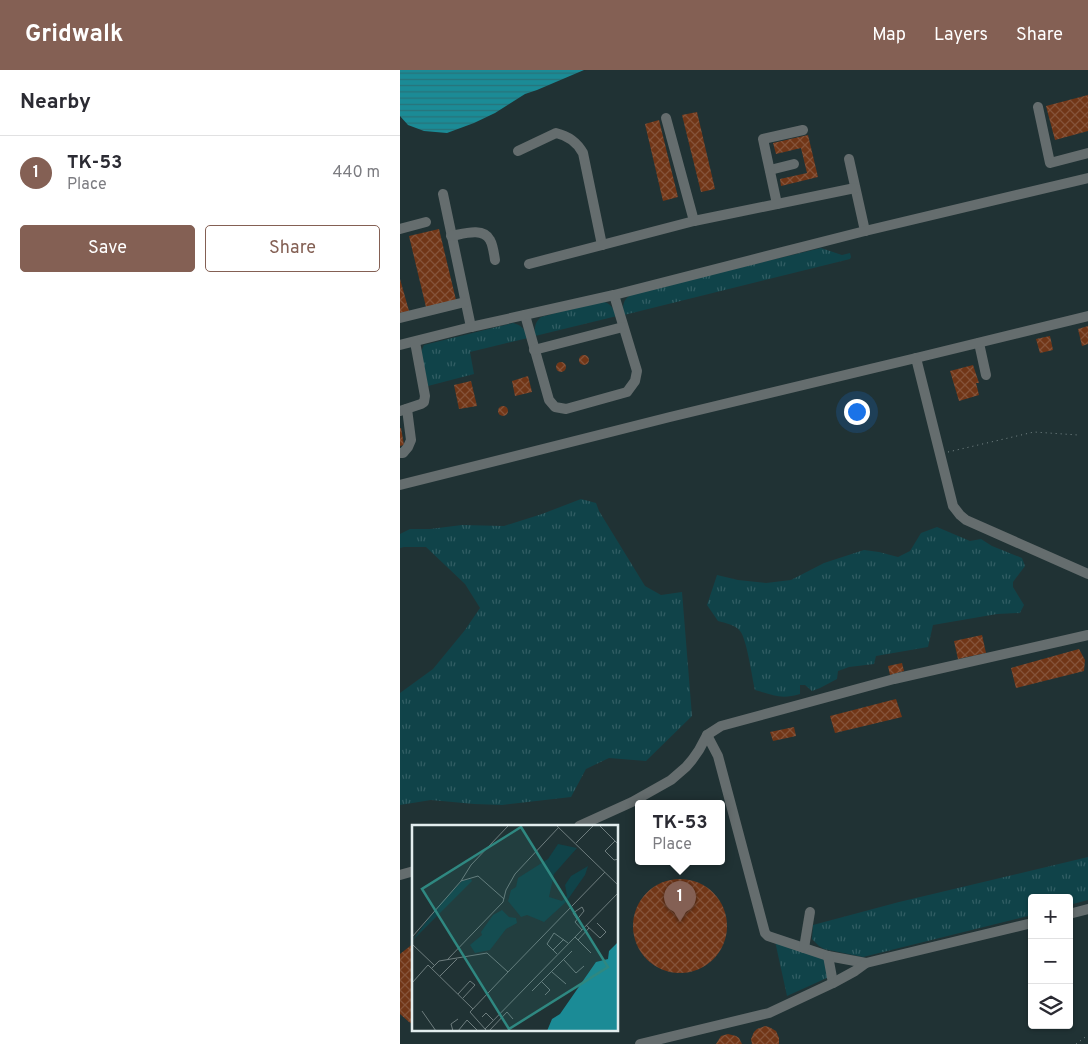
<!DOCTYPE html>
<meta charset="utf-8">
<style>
:root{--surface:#fff;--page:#f2f2f3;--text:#2b2b33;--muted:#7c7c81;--line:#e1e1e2;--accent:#846054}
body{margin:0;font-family:Overpass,sans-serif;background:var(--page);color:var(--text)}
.controls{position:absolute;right:15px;bottom:15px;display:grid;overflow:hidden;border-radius:5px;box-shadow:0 1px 4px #0004}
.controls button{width:45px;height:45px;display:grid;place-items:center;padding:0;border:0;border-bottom:1px solid var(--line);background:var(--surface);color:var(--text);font:25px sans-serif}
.you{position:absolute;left:456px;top:341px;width:18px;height:18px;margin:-12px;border:4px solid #fff;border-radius:50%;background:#1a73e8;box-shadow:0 0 0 8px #1a73e833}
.badge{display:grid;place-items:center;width:32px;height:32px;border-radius:50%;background:var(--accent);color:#fff;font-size:16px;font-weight:700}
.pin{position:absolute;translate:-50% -41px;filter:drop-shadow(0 1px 2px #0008)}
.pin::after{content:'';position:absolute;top:26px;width:18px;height:15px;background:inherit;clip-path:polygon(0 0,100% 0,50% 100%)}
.popup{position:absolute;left:235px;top:730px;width:90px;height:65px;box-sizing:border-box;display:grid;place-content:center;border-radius:5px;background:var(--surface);filter:drop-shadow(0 1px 4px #0005);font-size:16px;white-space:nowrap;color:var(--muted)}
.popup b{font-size:19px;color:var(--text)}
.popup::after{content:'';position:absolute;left:50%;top:100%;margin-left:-10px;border:10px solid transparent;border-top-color:var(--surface)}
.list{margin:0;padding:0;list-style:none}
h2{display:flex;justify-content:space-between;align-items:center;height:65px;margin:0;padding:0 20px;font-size:21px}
h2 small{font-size:16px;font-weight:400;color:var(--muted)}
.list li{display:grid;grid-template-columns:32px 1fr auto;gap:15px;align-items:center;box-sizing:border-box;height:75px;padding:0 20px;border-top:1px solid var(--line)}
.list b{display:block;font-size:19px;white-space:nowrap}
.list p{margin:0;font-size:16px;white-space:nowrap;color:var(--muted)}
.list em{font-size:16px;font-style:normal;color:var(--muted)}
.actions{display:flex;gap:10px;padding:15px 20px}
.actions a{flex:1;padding:11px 0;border:1px solid var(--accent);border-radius:5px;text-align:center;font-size:18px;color:var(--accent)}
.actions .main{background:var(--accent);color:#fff}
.icon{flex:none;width:28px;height:28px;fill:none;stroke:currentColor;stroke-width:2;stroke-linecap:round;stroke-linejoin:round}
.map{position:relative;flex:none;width:688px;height:974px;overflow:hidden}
header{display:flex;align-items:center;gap:30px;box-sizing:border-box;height:70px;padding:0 25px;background:var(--accent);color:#fff}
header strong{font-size:24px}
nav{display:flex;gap:28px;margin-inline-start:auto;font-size:18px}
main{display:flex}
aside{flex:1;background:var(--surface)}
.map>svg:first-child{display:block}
.grass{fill:url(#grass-tufts)}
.water{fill:url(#water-rules)}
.building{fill:url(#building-cross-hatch)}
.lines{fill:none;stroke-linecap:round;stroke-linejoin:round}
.path{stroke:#7b8a8b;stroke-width:1;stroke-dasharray:1 4;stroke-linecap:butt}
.minor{stroke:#656d6e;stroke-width:10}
.inset-road{fill:none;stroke:#6e7d7e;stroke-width:1}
.view{fill:#2f8881;fill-opacity:0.15;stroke:#2f8881;stroke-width:2.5}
.inset-edge{fill:none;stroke:#e2edee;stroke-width:2.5}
</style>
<header>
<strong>Gridwalk</strong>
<nav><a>Map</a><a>Layers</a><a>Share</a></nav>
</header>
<main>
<aside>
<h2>Nearby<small></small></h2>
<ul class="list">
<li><span class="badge">1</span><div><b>TK-53</b><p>Place</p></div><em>440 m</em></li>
</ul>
<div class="actions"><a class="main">Save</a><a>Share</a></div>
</aside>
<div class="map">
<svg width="688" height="974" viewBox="0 0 688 974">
<defs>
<pattern id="grass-tufts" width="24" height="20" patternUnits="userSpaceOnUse" patternTransform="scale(1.25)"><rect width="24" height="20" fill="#104349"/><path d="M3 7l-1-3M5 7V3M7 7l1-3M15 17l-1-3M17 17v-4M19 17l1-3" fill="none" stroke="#325e64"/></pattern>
<pattern id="water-rules" width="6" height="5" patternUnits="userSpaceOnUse" patternTransform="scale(1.25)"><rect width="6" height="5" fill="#1b8b96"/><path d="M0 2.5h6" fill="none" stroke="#29737a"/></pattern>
<pattern id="building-cross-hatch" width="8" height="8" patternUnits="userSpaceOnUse" patternTransform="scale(1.25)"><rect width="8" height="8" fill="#713617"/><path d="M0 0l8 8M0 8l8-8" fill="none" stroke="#855339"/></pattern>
</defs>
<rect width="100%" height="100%" fill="#203234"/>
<g class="grass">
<path d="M421 178 442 185 450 183 451 187 450 189 224 245C222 236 223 229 232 224Z"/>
<path d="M201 231C211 233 213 238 217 246L135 266C134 258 135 252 141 247Z"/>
<path d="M113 253C122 255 125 260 128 268L70 282 74 304 28 316 21 282 24 275Z"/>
<polygon points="181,429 196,433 199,441 245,516 261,525 282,522 292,646 246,691 209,688 186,699 171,727 102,735 74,734 31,730 0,735 0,623 33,599 65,560 80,538 65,514 26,477 4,477 0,478 0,464 10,459 30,459 62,455 104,456 142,444"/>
<path d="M537 457 570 471 581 469 592 476 622 488 625 496 613 512V517L624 535 620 543 597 544 533 555 528 577 476 586 474 594 449 597 438 601 437 609 420 618 412 621 405 615H400V624C381 630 373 625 355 620 352 608 347 569 340 561 336 555 325 553 318 551L307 535 317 505 338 510 366 513 391 510 424 493 464 480 479 482 498 487 510 481 521 463Z"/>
<polygon points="688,787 688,830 669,835 669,828 632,828 632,845 463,887 424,879 419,876 412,869 413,855 499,832"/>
<polygon points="375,871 424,889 429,907 387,926"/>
</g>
<polygon class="water" points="0,0 184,0 137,20 125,24 95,43 74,53 47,63 24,61 8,55 0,46"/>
<g class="building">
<polygon points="688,25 688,61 655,70 646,36"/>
<polygon points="297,42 315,119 301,122 282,45"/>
<polygon points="259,50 278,127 263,131 245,54"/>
<polygon points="408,65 418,107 381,116 380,109 407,103 401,78 376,84 373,73"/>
<polygon points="39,159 56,230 26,237 9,166"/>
<polygon points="0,209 9,241 0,243"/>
<polygon points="688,256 688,274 682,276 678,259"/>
<polygon points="650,266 653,280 640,283 636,269"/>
<circle cx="184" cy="290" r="5"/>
<circle cx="161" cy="297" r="5"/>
<polygon points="573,295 579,313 576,313 579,325 559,331 550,301"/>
<polygon points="128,306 132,322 115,326 112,311"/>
<polygon points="71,311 77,336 59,339 54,315"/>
<circle cx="103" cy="341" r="5"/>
<polygon points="0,358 1,358 4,375 0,376"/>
<polygon points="582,565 586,583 558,589 554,571"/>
<polygon points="679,579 685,590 684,601 616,618 611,598"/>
<polygon points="502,593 504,601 490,605 488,596"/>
<polygon points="496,629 502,647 435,663 430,646"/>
<polygon points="394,657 396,666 373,671 370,662"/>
<circle cx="280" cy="856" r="47"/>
<polygon points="14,873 14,955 9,952 0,944 0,884"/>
<polygon points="365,956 369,957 376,961 379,968 379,974 352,974 351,969 354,962 357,959"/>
<polygon points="328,964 336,966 339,968 342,974 316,974 321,966"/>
</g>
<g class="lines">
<g class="path">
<polyline points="548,382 634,362 678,365"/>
<polyline points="676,974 688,965"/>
</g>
<g class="minor">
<polyline points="638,37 650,93 688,83"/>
<polyline points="266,48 294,151"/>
<path d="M118 81 156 63C169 66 177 72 183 83L202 175"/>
<polyline points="449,89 465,161"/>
<polyline points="370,100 394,94"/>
<polyline points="43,124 71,257"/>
<polyline points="377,134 363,69 403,60"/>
<polyline points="0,159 26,152"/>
<path d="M51 166C63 164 83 157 90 170 93 175 94 184 95 190"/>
<polyline points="129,194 294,151 455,118"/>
<polyline points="125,245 149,330 155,337 166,339 227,322 235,311 237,301 214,225"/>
<polyline points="0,248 65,232"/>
<polyline points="579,273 586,305"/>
<polyline points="0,275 71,257 214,225 465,161 688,108"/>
<polyline points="134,280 223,257"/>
<polyline points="516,288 688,246"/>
<polyline points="0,341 21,334 24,332 25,326 15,272"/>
<polyline points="0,383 3,383 8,377 11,370 7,339"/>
<polyline points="0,415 270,347 516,288 553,436 560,445 566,450 688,504"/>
<polyline points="307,665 318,686 365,863 368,866 428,886 466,893"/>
<polyline points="179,756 232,732 271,710 286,697 292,690 299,680 307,665 321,656 494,609 688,565"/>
<polyline points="0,805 14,801"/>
<polyline points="669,844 688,839"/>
<polyline points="404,878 410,842"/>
<polyline points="428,886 433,913"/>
<polyline points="240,974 369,943 433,913 455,901 466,893 632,853"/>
</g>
</g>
<g transform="translate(12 755)">
<rect width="206" height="206" fill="#203234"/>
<path d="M146 19 165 23 142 49 137 72 150 76 155 71 153 60 159 51 176 41 173 50 154 77 132 97 115 90 109 92 96 76 99 65 104 62 106 53 136 34ZM59 54 60 56 0 116 24 83 50 56ZM90 85 97 92 104 93 105 98 94 104 78 125 63 128 58 120 70 110 69 107 81 90Z" fill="#104349"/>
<path d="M206 117V206H135L140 194 148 189 184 137 196 134 197 126Z" fill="#1b8b96"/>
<path class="inset-road" d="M145 1 207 61M188 1 207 20M203 16 193 26 202 35 207 34M164 18 181 1M49 56 66 51 92 74M165 94 161 88 170 82 172 86 163 97 170 105M174 100 188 113 194 107 185 98M0 112 49 56 59 40 96 1M163 112 179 128M166 115 177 103M0 119 22 140M141 125 152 114M145 129 135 119 142 108 156 118M35 135 91 77 94 65 103 49 147 2M152 135 164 148 172 141M20 143 27 136 75 128 96 147 193 47M140 147 154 159M28 151 45 134M130 157 138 165 133 170M0 158 16 140 61 184M120 166 160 126M46 169 58 156 63 160 51 173M10 186 24 206M70 192 74 188 81 195M73 204 207 67M74 205 58 187 96 147M41 206 39 199 46 194M46 206 55 195 66 206M77 206 95 187 101 194"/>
<path class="view" d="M109 2 196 142 97 204 10 64Z"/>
<rect width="206" height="206" class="inset-edge"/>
</g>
</svg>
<div class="controls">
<button>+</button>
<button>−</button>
<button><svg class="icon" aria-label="layers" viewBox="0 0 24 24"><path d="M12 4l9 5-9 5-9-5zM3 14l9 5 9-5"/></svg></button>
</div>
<div class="you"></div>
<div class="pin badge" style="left:280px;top:852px">1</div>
<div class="popup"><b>TK-53</b>Place</div>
</div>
</main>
